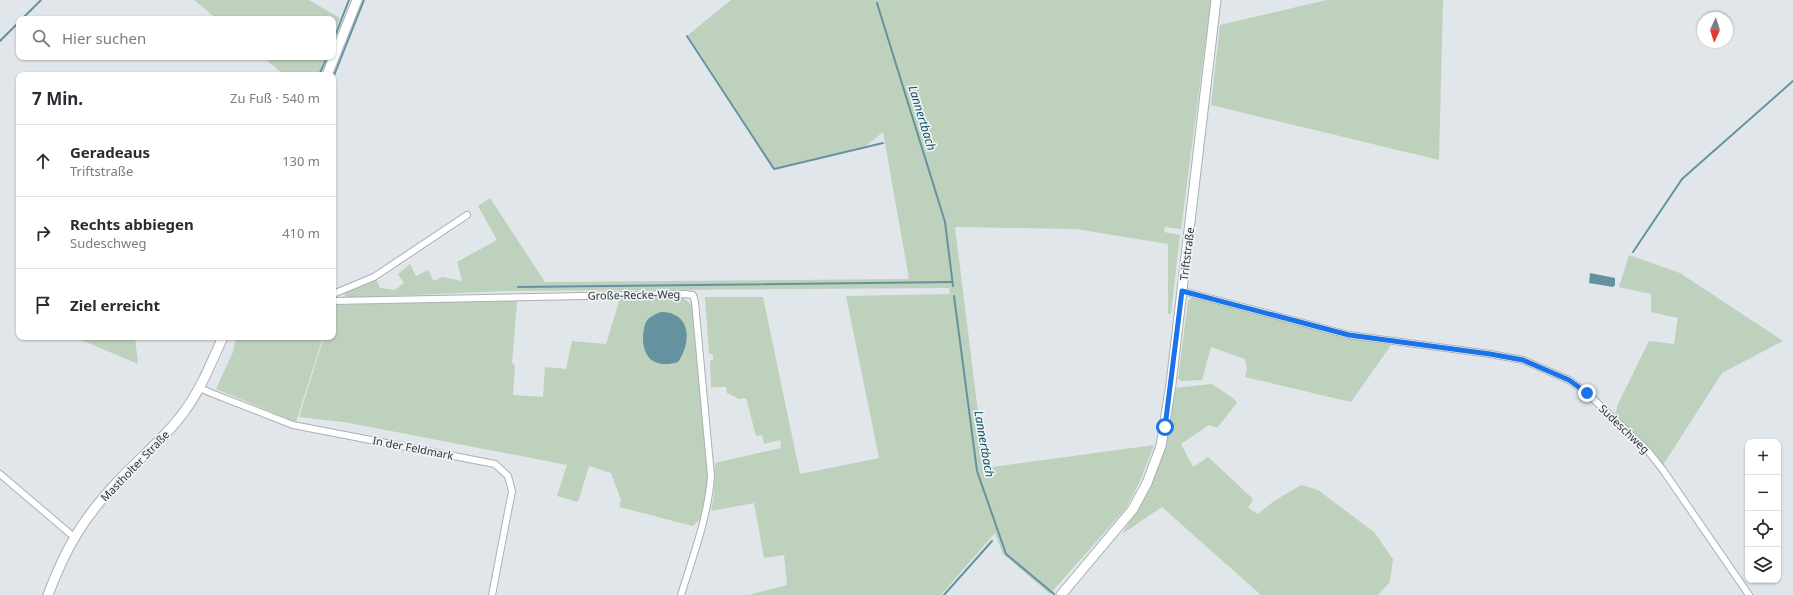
<!DOCTYPE html>
<html lang="de">
<meta charset="utf-8">
<style>
:root{--surface:#fff;--page:#f7f7f7;--text:#2b2b33;--muted:#7c7c81;--line:#e1e1e2}
body{margin:0;font-family:"Noto Sans",sans-serif;background:var(--page);color:var(--text)}
.controls{position:absolute;right:12px;bottom:12px;display:grid;overflow:hidden;border-radius:8px;box-shadow:0 1px 3px #0004}
.controls button{width:36px;height:36px;display:grid;place-items:center;padding:0;border:0;border-bottom:1px solid var(--line);background:var(--surface);color:var(--text);font:20px sans-serif}
.compass{position:absolute;left:1697px;top:12px;width:36px;height:36px;border-radius:50%;background:var(--surface);box-shadow:0 1px 3px #0004;rotate:184deg}
.stop{position:absolute;width:12px;height:12px;margin:-9px;border:3px solid #1a73e8;border-radius:50%;background:#fff}
.stop.end{background:#1a73e8;border-color:#fff;box-shadow:0 1px 4px #0008}
.list{margin:0;padding:0;list-style:none}
h2{display:flex;justify-content:space-between;align-items:center;height:52px;margin:0;padding:0 16px;font-size:17px}
h2 small{font-size:13px;font-weight:400;color:var(--muted)}
.list li{display:grid;grid-template-columns:26px 1fr auto;gap:12px;align-items:center;box-sizing:border-box;height:72px;padding:0 16px;border-top:1px solid var(--line)}
.list b{display:block;font-size:15px;white-space:nowrap}
.list p{margin:0;font-size:13px;white-space:nowrap;color:var(--muted)}
.list em{font-size:13px;font-style:normal;color:var(--muted)}
.icon{flex:none;width:22px;height:22px;fill:none;stroke:currentColor;stroke-width:2;stroke-linecap:round;stroke-linejoin:round}
.map{position:relative;flex:none;width:1793px;height:595px;overflow:hidden}
.search{position:absolute;background:var(--surface);box-shadow:0 1px 3px #0004;left:16px;top:16px;width:320px;height:44px;display:flex;align-items:center;gap:10px;box-sizing:border-box;padding:0 14px;border-radius:8px;color:var(--muted);font-size:15px}
.panel{position:absolute;background:var(--surface);box-shadow:0 1px 3px #0004;left:16px;top:72px;width:320px;height:268px;border-radius:8px}
.map>svg:first-child{display:block}
.green{fill:#bdd1bd}
.water{fill:#65929f}
.lines{fill:none;stroke-linecap:round;stroke-linejoin:round}
.stream{stroke:#65929f;stroke-width:2}
.street-casing{stroke:#abb0b3;stroke-width:8}
.secondary-casing{stroke:#abb0b3;stroke-width:11}
.street{stroke:#fff;stroke-width:6}
.secondary{stroke:#fff;stroke-width:9}
.route{stroke:#1a73e8;stroke-width:5}
.labels{text-anchor:middle;stroke-width:3.5;stroke-linejoin:round;paint-order:stroke}
.street-label{font-size:11px;fill:#323435;stroke:#eef3f7}
.water-label{font-size:12px;font-style:italic;fill:#105160;stroke:#eef3f7}
</style>
<div class="map">
<svg width="1793" height="595" viewBox="0 0 1793 595">
<rect width="100%" height="100%" fill="#e1e6ea"/>
<g class="green">
<polygon points="194,0 309,0 340,18 333,36 333,19 217,19"/>
<polygon points="731,0 1211,0 1181,229 1165,227 1164,232 1180,235 1171,314 1168,314 1168,244 1076,229 955,227 985,468 1154,445 1140,481 1127,507 1050,594 1003,554 995,533 941,595 749,595 787,585 784,555 764,558 754,503 711,511 714,494 715,463 781,448 780,440 764,444 762,435 756,436 746,398 739,399 727,393 726,387 711,387 710,360 713,360 713,354 709,354 705,297 763,297 800,474 879,458 846,296 950,294 949,288 508,291 347,298 345,296 345,292 376,279 380,288 395,290 404,283 398,274 410,264 416,276 428,270 434,281 442,277 462,281 457,262 497,240 478,206 490,198 545,282 909,279 883,132 866,146 774,168 688,35"/>
<polygon points="1327,0 1443,0 1439,160 1211,105 1220,25"/>
<polygon points="263,57 325,57 318,75 284,75"/>
<polygon points="1629,255 1680,273 1783,341 1722,373 1663,465 1615,415 1618,404 1649,341 1674,344 1678,318 1651,312 1651,294 1619,287"/>
<polygon points="1192,297 1347,338 1391,345 1351,402 1245,377 1247,369 1245,359 1211,347 1202,380 1182,381 1178,379 1188,301"/>
<polygon points="620,298 683,298 694,306 708,474 704,508 700,519 693,526 619,507 621,500 611,473 589,466 578,502 557,496 567,465 344,422 299,417 324,337 333,337 334,305 515,300 517,302 512,362 515,366 513,395 543,397 545,367 566,369 572,341 606,344"/>
<polygon points="74,337 135,337 138,364"/>
<polygon points="241,337 323,337 296,422 216,389 233,352 236,338 241,339"/>
<path d="M1212 384 1233 398 1237 403 1217 428 1209 425 1181 444 1193 467 1208 457 1253 499 1248 508 1258 514 1274 501 1301 485 1318 490 1374 532 1393 559 1390 582 1378 595H1261L1162 507 1122 534C1141 504 1161 466 1169 431 1172 417 1172 402 1173 388Z"/>
</g>
<g class="water">
<polygon points="1590,273 1615,278 1615,285 1613,287 1589,283"/>
<path d="M661 312C691 312 692 342 678 362 658 368 643 361 643 338 643 333 644 326 646 322 649 317 655 314 661 312Z"/>
</g>
<g class="lines">
<g class="stream">
<polyline points="877,3 945,222 953,286"/>
<polyline points="22,19 41,0"/>
<polyline points="687,36 774,169 883,143"/>
<polyline points="0,41 19,22"/>
<polyline points="333,41 349,0"/>
<polyline points="319,75 327,57"/>
<polyline points="333,78 364,0"/>
<polyline points="1633,252 1682,179 1793,81"/>
<polyline points="518,287 952,282"/>
<polyline points="954,296 977,471 1006,554 1054,594"/>
<polyline points="944,595 992,541"/>
</g>
<defs>
<g id="street">
<polyline points="1182,291 1349,335 1490,354 1523,360 1569,380 1587,393 1648,451 1663,470 1749,595"/>
<polyline points="333,294 374,277 467,215"/>
<path d="M333 301 684 294 693 295 695 302 711 476C708 517 693 556 681 595"/>
<polyline points="200,388 211,393 293,425 495,464 508,476 512,491 492,595"/>
<polyline points="0,474 74,537"/>
</g>
<g id="secondary">
<polyline points="327,75 357,0"/>
<path d="M48 595C66 547 84 517 119 480 141 457 165 438 184 412 201 389 211 363 223 337"/>
<polyline points="1061,595 1133,509 1147,483 1161,446 1171,384 1216,0"/>
</g>
</defs>
<use href="#street" class="street-casing"/>
<use href="#secondary" class="secondary-casing"/>
<use href="#street" class="street"/>
<use href="#secondary" class="secondary"/>
</g>
<g class="lines">
<polyline class="route" points="1165,427 1182,291 1349,335 1490,354 1523,360 1569,380 1587,393"/>
</g>
<g class="labels">
<g class="street-label">
<text transform="translate(1187 254) rotate(-83)" y="4">Triftstraße</text>
<text transform="translate(634 295) rotate(-1)" y="4">Große-Recke-Weg</text>
<text transform="translate(1624 429) rotate(44)" y="4">Sudeschweg</text>
<text transform="translate(413 448) rotate(11)" y="4">In der Feldmark</text>
<text transform="translate(135 466) rotate(-46)" y="4">Mastholter Straße</text>
</g>
<g class="water-label">
<text transform="translate(922 118) rotate(73)" y="4">Lannertbach</text>
<text transform="translate(984 444) rotate(80)" y="4">Lannertbach</text>
</g>
</g>
</svg>
<div class="controls">
<button>+</button>
<button>−</button>
<button><svg class="icon" aria-label="locate" viewBox="0 0 24 24"><circle cx="12" cy="12" r="6"/><path d="M12 2v4M12 18v4M2 12h4M18 12h4"/></svg></button>
<button><svg class="icon" aria-label="layers" viewBox="0 0 24 24"><path d="M12 4l9 5-9 5-9-5zM3 14l9 5 9-5"/></svg></button>
</div>
<svg class="compass" viewBox="-18 -18 36 36"><path d="M0-13l5 13h-10z" fill="#e53935"/><path d="M0 13l5-13h-10z" fill="#7c7c81"/></svg>
<div class="stop" style="left:1165px;top:427px"></div>
<div class="stop end" style="left:1587px;top:393px"></div>
<div class="search"><svg class="icon" aria-label="search" viewBox="0 0 24 24"><circle cx="10" cy="10" r="6"/><path d="M15 15l6 6"/></svg>Hier suchen</div>
<section class="panel">
<h2>7 Min.<small>Zu Fuß · 540 m</small></h2>
<ul class="list">
<li><svg class="icon" aria-label="ahead" viewBox="0 0 24 24"><path d="M12 20V5M6 11l6-6 6 6"/></svg><div><b>Geradeaus</b><p>Triftstraße</p></div><em>130 m</em></li>
<li><svg class="icon" aria-label="right" viewBox="0 0 24 24"><path d="M7 20v-9h11M14 6l5 5-5 5"/></svg><div><b>Rechts abbiegen</b><p>Sudeschweg</p></div><em>410 m</em></li>
<li><svg class="icon" aria-label="arrive" viewBox="0 0 24 24"><path d="M6 21V4h12l-3 4 3 4H6"/></svg><div><b>Ziel erreicht</b></div></li>
</ul>
</section>
</div>
